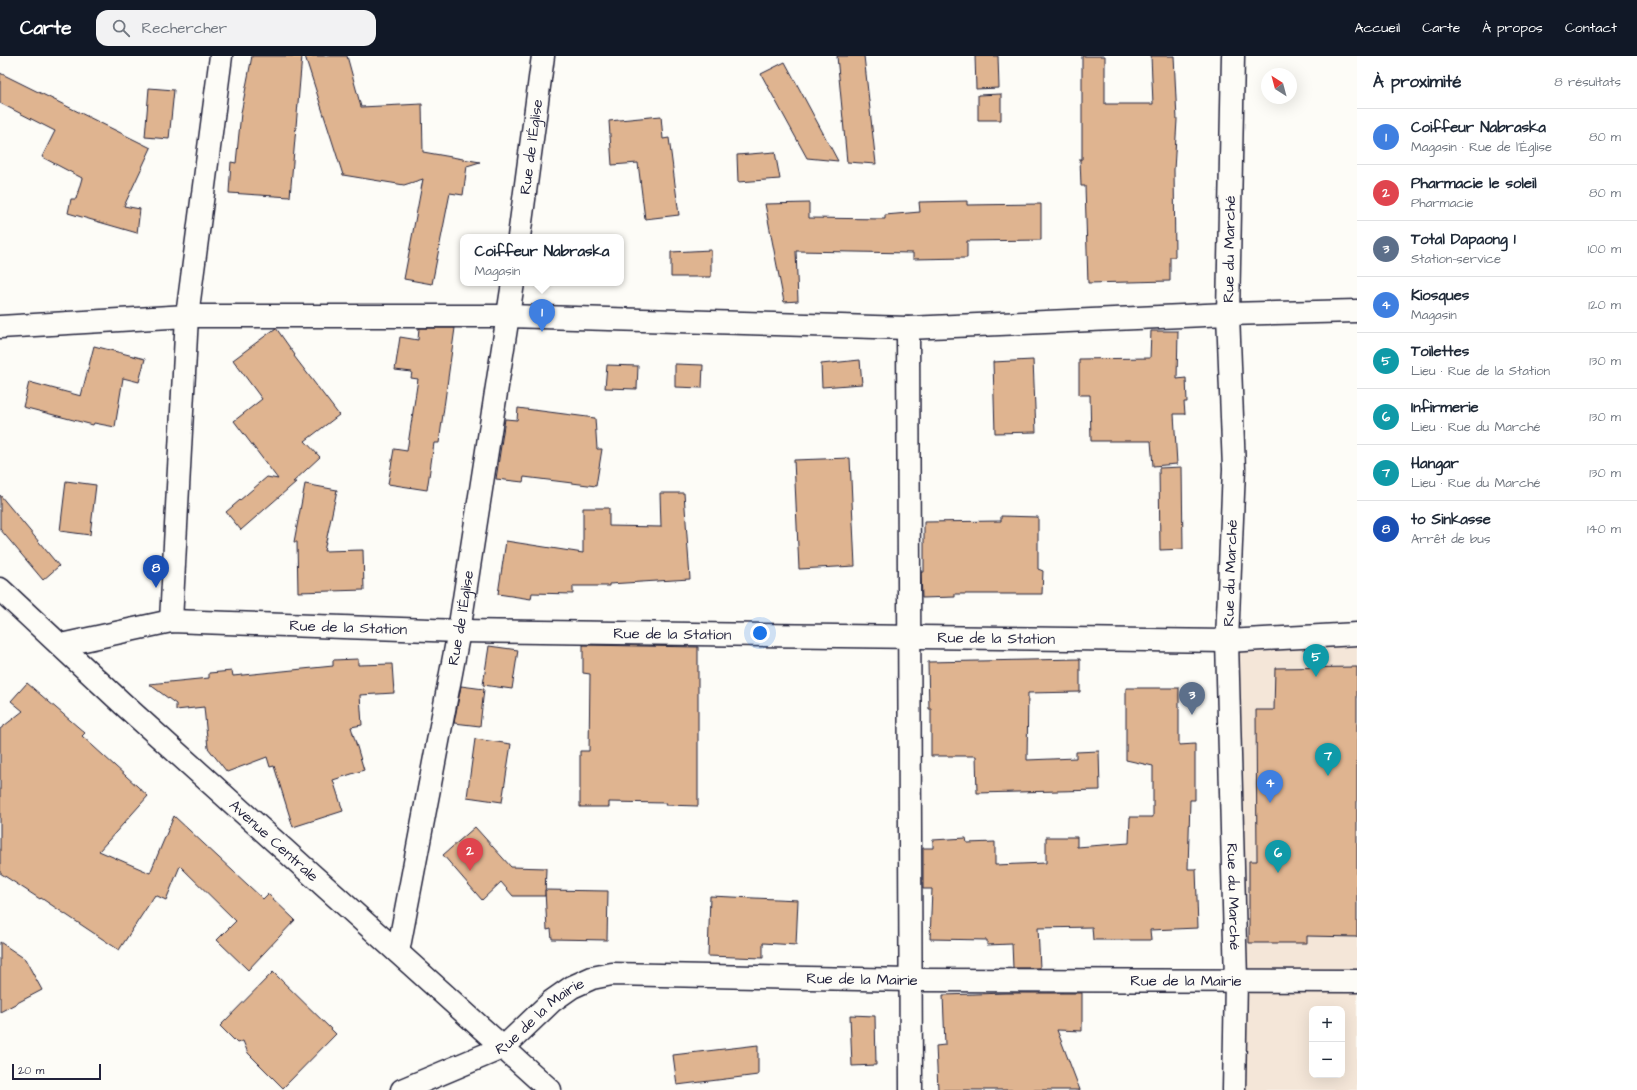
<!DOCTYPE html>
<html lang="fr">
<meta charset="utf-8">
<style>
:root{--surface:#fff;--page:#f2f2f3;--text:#1f2937;--muted:#747a83;--line:#e0e1e3;--accent:#111827}
body{margin:0;font-family:"Architects Daughter",sans-serif;background:var(--page);color:var(--text)}
.controls{position:absolute;right:12px;bottom:12px;display:grid;overflow:hidden;border-radius:8px;box-shadow:0 4px 16px #0002}
.controls button{width:36px;height:36px;display:grid;place-items:center;padding:0;border:0;border-bottom:1px solid var(--line);background:var(--surface);color:var(--text);font:20px sans-serif}
.compass{position:absolute;left:1261px;top:12px;width:36px;height:36px;border-radius:50%;background:var(--surface);box-shadow:0 4px 16px #0002;rotate:324deg}
.scale{position:absolute;left:12px;bottom:10px;width:89px;box-sizing:border-box;padding-left:4px;border:2px solid #22223b;border-top:0;font-size:11px;line-height:14px;white-space:nowrap;color:#22223b;-webkit-text-stroke:3px #fdfcf7;paint-order:stroke}
.you{position:absolute;left:760px;top:577px;width:14px;height:14px;margin:-10px;border:3px solid #fff;border-radius:50%;background:#1a73e8;box-shadow:0 0 0 6px #1a73e833}
.badge{display:grid;place-items:center;width:26px;height:26px;border-radius:50%;background:var(--accent);color:#fff;font-size:13px;font-weight:700}
.pin{position:absolute;translate:-50% -33px;filter:drop-shadow(0 1px 2px #0008)}
.pin::after{content:'';position:absolute;top:21px;width:14px;height:12px;background:inherit;clip-path:polygon(0 0,100% 0,50% 100%)}
.popup{position:absolute;left:460px;top:178px;width:164px;height:52px;box-sizing:border-box;display:grid;place-content:center;border-radius:8px;background:var(--surface);filter:drop-shadow(0 1px 3px #0005);font-size:13px;white-space:nowrap;color:var(--muted)}
.popup b{font-size:15px;color:var(--text)}
.popup::after{content:'';position:absolute;left:50%;top:100%;margin-left:-8px;border:8px solid transparent;border-top-color:var(--surface)}
.list{margin:0;padding:0;list-style:none}
h2{display:flex;justify-content:space-between;align-items:center;height:52px;margin:0;padding:0 16px;font-size:17px}
h2 small{font-size:13px;font-weight:400;color:var(--muted)}
.list li{display:grid;grid-template-columns:26px 1fr auto;gap:12px;align-items:center;box-sizing:border-box;height:56px;padding:0 16px;border-top:1px solid var(--line)}
.list b{display:block;font-size:15px;white-space:nowrap}
.list p{margin:0;font-size:13px;white-space:nowrap;color:var(--muted)}
.list em{font-size:13px;font-style:normal;color:var(--muted)}
.icon{flex:none;width:22px;height:22px;fill:none;stroke:currentColor;stroke-width:2;stroke-linecap:round;stroke-linejoin:round}
.map{position:relative;flex:none;width:1357px;height:1034px;overflow:hidden}
header{display:flex;align-items:center;gap:24px;box-sizing:border-box;height:56px;padding:0 20px;background:var(--accent);color:#fff}
header strong{font-size:19px}
nav{display:flex;gap:22px;margin-inline-start:auto;font-size:14px}
.search{width:280px;height:36px;background:var(--page);display:flex;align-items:center;gap:10px;box-sizing:border-box;padding:0 14px;border-radius:12px;color:var(--muted);font-size:15px}
main{display:flex}
aside{flex:1;background:var(--surface)}
.map>svg:first-child{display:block}
.built{fill:#f4e6d8;fill-rule:evenodd}
.building{fill:#dfb490;stroke:#22223b}
.lines{fill:none;stroke-linecap:round;stroke-linejoin:round}
.minor-casing{stroke:#22223b;stroke-width:25}
.major-casing{stroke:#22223b;stroke-width:25}
.minor{stroke:#fdfcf7;stroke-width:22}
.major{stroke:#fdfcf7;stroke-width:22}
.labels{text-anchor:middle;stroke-width:3;stroke-linejoin:round;paint-order:stroke}
.street-label{font-size:15px;fill:#22223b;stroke:#fdfcf7}
</style>
<header>
<strong>Carte</strong>
<div class="search"><svg class="icon" aria-label="search" viewBox="0 0 24 24"><circle cx="10" cy="10" r="6"/><path d="M15 15l6 6"/></svg>Rechercher</div>
<nav><a>Accueil</a><a>Carte</a><a>À propos</a><a>Contact</a></nav>
</header>
<main>
<div class="map">
<svg width="1357" height="1034" viewBox="0 0 1357 1034">
<rect width="100%" height="100%" fill="#fdfcf7"/>
<filter id="ink" filterUnits="userSpaceOnUse"><feTurbulence type="fractalNoise" baseFrequency=".025" numOctaves="2"/><feDisplacementMap in="SourceGraphic" scale="8" xChannelSelector="R" yChannelSelector="G"/><feConvolveMatrix kernelMatrix="1 2 1 2 8 2 1 2 1" color-interpolation-filters="sRGB"/></filter>
<g filter="url(#ink)">
<path class="built" d="M1357 582V1034H1234L1227 585ZM1312 953H1342V1019H1312Z"/>
<g class="building">
<polygon points="252,0 302,0 290,141 229,137 231,106 236,107 241,57"/>
<polygon points="305,0 347,0 361,51 422,48 423,96 480,106 467,110 463,139 450,137 432,228 404,223 423,123 404,129 343,119"/>
<polygon points="837,0 864,0 876,108 847,106"/>
<polygon points="975,0 998,0 999,32 976,33"/>
<polygon points="1082,0 1105,0 1105,48 1153,48 1151,0 1174,0 1177,64 1174,114 1175,201 1170,201 1170,225 1088,227 1085,130 1081,130 1080,103 1082,103"/>
<polygon points="785,6 838,105 807,102 761,18"/>
<polygon points="0,17 151,92 124,150 140,153 137,177 68,157 71,143 76,143 82,122 42,101 55,75 0,47"/>
<polygon points="149,32 174,34 169,83 145,81"/>
<polygon points="1001,38 1001,64 978,64 978,39"/>
<polygon points="661,60 663,83 669,82 679,159 645,163 638,107 612,109 609,65"/>
<polygon points="775,96 780,123 738,126 737,99"/>
<polygon points="967,145 967,149 1041,148 1041,184 967,185 967,202 913,203 913,197 796,195 798,245 784,246 765,148 809,147 809,162 885,163 885,159 920,156 919,146"/>
<polygon points="711,194 711,221 671,221 671,196"/>
<polygon points="276,272 295,299 294,300 339,359 305,385 320,401 293,426 296,426 241,474 226,456 267,421 278,423 234,365 262,343 233,304"/>
<polygon points="419,272 455,272 439,387 434,387 427,434 388,428 394,393 407,395 418,323 411,322 412,316 395,314 400,281 418,284"/>
<polygon points="1151,275 1178,275 1177,323 1186,322 1187,346 1184,346 1185,358 1174,358 1177,408 1153,410 1151,385 1091,385 1090,339 1079,339 1079,303 1150,302"/>
<polygon points="94,290 145,303 139,326 123,322 115,371 94,367 93,369 23,351 29,326 81,340"/>
<polygon points="860,304 862,328 822,331 821,308"/>
<polygon points="1033,304 1036,376 995,377 993,306"/>
<polygon points="675,308 703,309 702,332 675,331"/>
<polygon points="607,309 638,310 637,333 605,332"/>
<polygon points="518,352 595,362 597,393 602,393 596,430 524,421 523,426 496,423 505,363 517,364"/>
<polygon points="850,402 855,510 799,513 794,404"/>
<polygon points="1182,411 1183,493 1160,494 1159,412"/>
<polygon points="66,425 96,429 90,479 60,475"/>
<polygon points="305,428 337,434 324,495 363,494 364,534 298,536 297,486 294,486"/>
<polygon points="660,437 684,437 690,523 609,528 609,530 573,530 573,538 532,537 531,543 498,538 506,485 583,497 583,452 609,452 609,470 661,471"/>
<polygon points="0,439 59,510 43,524 0,473"/>
<polygon points="1001,460 1038,461 1038,513 1043,515 1042,538 955,538 955,541 922,542 921,516 924,516 924,466 1001,465"/>
<polygon points="583,589 698,591 698,750 665,749 666,747 609,746 609,751 580,751 580,695 589,695 590,618 583,617"/>
<polygon points="489,590 518,594 512,633 483,629"/>
<polygon points="358,603 358,609 392,608 394,637 360,639 362,669 351,671 364,714 333,724 343,755 293,771 274,710 270,711 267,701 227,716 208,692 204,651 176,654 176,648 149,628 209,622 209,617 232,615 233,620 333,610 333,604"/>
<polygon points="1080,603 1080,636 1028,637 1027,704 1076,702 1076,696 1099,695 1100,734 977,737 976,700 931,700 931,653 929,653 928,606"/>
<polygon points="1357,611 1357,881 1307,880 1307,887 1249,887 1249,805 1257,805 1256,654 1274,654 1275,612"/>
<polygon points="27,627 85,677 82,680 148,740 99,795 150,817 174,760 263,843 268,838 295,864 248,914 217,884 236,865 180,810 166,844 155,839 119,894 41,842 40,843 0,817 0,673 23,655 11,645"/>
<polygon points="461,630 484,633 480,670 454,667"/>
<polygon points="1126,632 1179,632 1179,689 1195,688 1195,744 1190,744 1188,813 1196,813 1198,872 1150,874 1151,884 1093,884 1092,871 1038,872 1040,912 1013,912 1012,888 987,889 987,884 930,883 932,833 923,833 923,792 933,792 933,784 966,782 967,787 995,786 995,809 1046,807 1046,781 1077,781 1077,791 1129,787 1130,761 1153,761 1153,710 1126,704"/>
<polygon points="475,683 511,688 502,746 467,741"/>
<polygon points="475,771 511,811 546,812 545,840 513,840 501,826 482,844 443,799"/>
<polygon points="545,834 608,835 607,884 552,883 551,873 547,874"/>
<polygon points="710,840 798,844 796,889 763,887 763,902 708,900"/>
<polygon points="0,886 25,903 42,934 0,956"/>
<polygon points="273,916 336,978 283,1032 248,997 243,985 237,987 220,970"/>
<polygon points="1006,937 1082,937 1082,975 1057,974 1080,1034 938,1034 936,990 945,989 943,939"/>
<polygon points="850,959 875,960 876,1009 852,1010"/>
<polygon points="758,989 758,1019 677,1029 673,999"/>
</g>
<g class="lines">
<defs>
<g id="minor">
<path id="s1" d="M1233 0 1228 258 1234 413 1227 585 1236 924 1234 1034"/>
<path id="s2" d="M519 181 543 0"/>
<polyline points="0,271 187,260 508,260 908,272 1228,258 1357,255"/>
<polyline points="908,272 911,1034"/>
<polyline points="171,565 187,260 221,0"/>
<path id="s3" d="M61 589 171 565 459 575 1227 585 1357 578"/>
<path id="s4" d="M398 896 459 575 513 227"/>
<path id="s5" d="M402 1034 504 991 552 945 572 931 592 922 612 918 910 924 1357 925"/>
</g>
<g id="major">
<path id="s6" d="M0 533 123 648 550 1034"/>
</g>
</defs>
<use href="#minor" class="minor-casing"/>
<use href="#major" class="major-casing"/>
<use href="#minor" class="minor"/>
<use href="#major" class="major"/>
</g>
</g>
<g class="labels">
<g class="street-label">
<text dy="5" stroke="none"><textPath href="#s2" startOffset="91">Rue de l'Église</textPath></text>
<text transform="translate(1229 193) rotate(-89)" y="5">Rue du Marché</text>
<text transform="translate(1230 517) rotate(-88)" y="5">Rue du Marché</text>
<text dy="5" stroke="none"><textPath href="#s4" startOffset="340">Rue de l'Église</textPath></text>
<text dy="5" stroke="none"><textPath href="#s3" startOffset="290">Rue de la Station</textPath></text>
<text dy="5" stroke="none"><textPath href="#s3" startOffset="614">Rue de la Station</textPath></text>
<text dy="5" stroke="none"><textPath href="#s3" startOffset="938">Rue de la Station</textPath></text>
<text dy="5" stroke="none"><textPath href="#s6" startOffset="372">Avenue Centrale</textPath></text>
<text dy="5" stroke="none"><textPath href="#s1" startOffset="841">Rue du Marché</textPath></text>
<text dy="5" stroke="none"><textPath href="#s5" startOffset="494">Rue de la Mairie</textPath></text>
<text dy="5" stroke="none"><textPath href="#s5" startOffset="818">Rue de la Mairie</textPath></text>
<text dy="5" stroke="none"><textPath href="#s5" startOffset="158">Rue de la Mairie</textPath></text>
</g>
</g>
</svg>
<div class="controls">
<button>+</button>
<button>−</button>
</div>
<svg class="compass" viewBox="-18 -18 36 36"><path d="M0-13l5 13h-10z" fill="#e53935"/><path d="M0 13l5-13h-10z" fill="#747a83"/></svg>
<div class="scale">20 m</div>
<div class="you"></div>
<div class="pin badge" style="left:542px;top:276px;background:#3f7fe0">1</div>
<div class="popup"><b>Coiffeur Nabraska</b>Magasin</div>
<div class="pin badge" style="left:470px;top:815px;background:#e0444e">2</div>
<div class="pin badge" style="left:1192px;top:659px;background:#5c6f8a">3</div>
<div class="pin badge" style="left:1270px;top:747px;background:#3f7fe0">4</div>
<div class="pin badge" style="left:1316px;top:621px;background:#0f9aa8">5</div>
<div class="pin badge" style="left:1278px;top:817px;background:#0f9aa8">6</div>
<div class="pin badge" style="left:1328px;top:720px;background:#0f9aa8">7</div>
<div class="pin badge" style="left:156px;top:532px;background:#1a4fb4">8</div>
</div>
<aside>
<h2>À proximité<small>8 résultats</small></h2>
<ul class="list">
<li><span class="badge" style="background:#3f7fe0">1</span><div><b>Coiffeur Nabraska</b><p>Magasin · Rue de l'Église</p></div><em>80 m</em></li>
<li><span class="badge" style="background:#e0444e">2</span><div><b>Pharmacie le soleil</b><p>Pharmacie</p></div><em>80 m</em></li>
<li><span class="badge" style="background:#5c6f8a">3</span><div><b>Total Dapaong 1</b><p>Station-service</p></div><em>100 m</em></li>
<li><span class="badge" style="background:#3f7fe0">4</span><div><b>Kiosques</b><p>Magasin</p></div><em>120 m</em></li>
<li><span class="badge" style="background:#0f9aa8">5</span><div><b>Toilettes</b><p>Lieu · Rue de la Station</p></div><em>130 m</em></li>
<li><span class="badge" style="background:#0f9aa8">6</span><div><b>Infirmerie</b><p>Lieu · Rue du Marché</p></div><em>130 m</em></li>
<li><span class="badge" style="background:#0f9aa8">7</span><div><b>Hangar</b><p>Lieu · Rue du Marché</p></div><em>130 m</em></li>
<li><span class="badge" style="background:#1a4fb4">8</span><div><b>to Sinkasse</b><p>Arrêt de bus</p></div><em>140 m</em></li>
</ul>
</aside>
</main>
